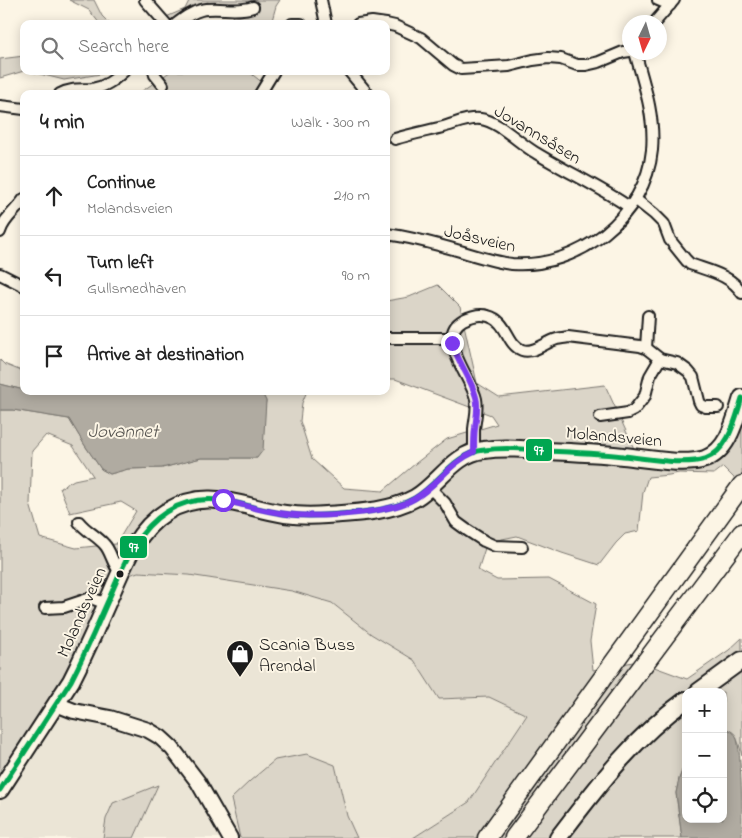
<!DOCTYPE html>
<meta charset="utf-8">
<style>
:root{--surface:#fff;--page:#f6f6f6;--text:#222;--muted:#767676;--line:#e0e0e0}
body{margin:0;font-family:"Indie Flower",sans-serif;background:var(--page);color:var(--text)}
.controls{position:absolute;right:15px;bottom:15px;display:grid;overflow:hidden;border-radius:10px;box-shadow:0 2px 12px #0003}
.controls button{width:45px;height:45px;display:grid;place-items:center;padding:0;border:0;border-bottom:1px solid var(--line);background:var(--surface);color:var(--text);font:25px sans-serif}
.compass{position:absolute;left:622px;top:15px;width:45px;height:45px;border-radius:50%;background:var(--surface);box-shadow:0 2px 12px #0003;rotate:185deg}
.stop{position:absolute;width:15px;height:15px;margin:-11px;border:4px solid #7c3aed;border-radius:50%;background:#fff}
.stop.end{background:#7c3aed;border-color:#fff;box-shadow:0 1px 5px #0008}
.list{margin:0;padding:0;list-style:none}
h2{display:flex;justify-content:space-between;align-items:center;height:65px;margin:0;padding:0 20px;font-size:21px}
h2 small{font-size:16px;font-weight:400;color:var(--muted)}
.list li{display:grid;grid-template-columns:32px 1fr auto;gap:15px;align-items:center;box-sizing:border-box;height:80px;padding:0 20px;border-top:1px solid var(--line)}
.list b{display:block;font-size:19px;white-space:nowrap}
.list p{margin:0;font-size:16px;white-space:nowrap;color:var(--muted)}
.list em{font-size:16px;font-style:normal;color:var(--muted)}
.icon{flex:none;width:28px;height:28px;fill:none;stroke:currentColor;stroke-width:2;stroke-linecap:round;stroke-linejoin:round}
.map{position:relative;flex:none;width:742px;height:838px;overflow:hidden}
.search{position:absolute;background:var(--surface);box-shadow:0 2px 12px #0003;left:20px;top:20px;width:370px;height:55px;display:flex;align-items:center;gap:12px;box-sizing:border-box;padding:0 18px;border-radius:10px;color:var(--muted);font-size:19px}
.panel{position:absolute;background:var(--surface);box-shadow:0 2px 12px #0003;left:20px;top:90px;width:370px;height:305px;border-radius:10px}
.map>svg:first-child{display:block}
.built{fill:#ebe5d6}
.green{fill:#dbd5c8;stroke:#7c7872;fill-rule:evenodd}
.water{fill:#b0aba1;stroke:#75726c}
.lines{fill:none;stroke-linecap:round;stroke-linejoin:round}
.street-casing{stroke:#1c1c1c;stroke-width:14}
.secondary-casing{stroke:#1c1c1c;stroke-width:18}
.primary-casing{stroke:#1c1c1c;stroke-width:20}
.highway-casing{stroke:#1c1c1c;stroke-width:21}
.street{stroke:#fcf5e5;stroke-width:10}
.secondary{stroke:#fcf5e5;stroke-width:14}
.primary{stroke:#fcf5e5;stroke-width:16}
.highway{stroke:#fcf5e5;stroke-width:18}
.bus-1-casing{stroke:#fcf5e5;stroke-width:9}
.bus-1{stroke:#00a651;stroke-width:5}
.route{stroke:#7c3aed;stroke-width:6}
.bus-dot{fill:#1c1c1c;stroke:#fcf5e5;stroke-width:2}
.labels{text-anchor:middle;stroke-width:4;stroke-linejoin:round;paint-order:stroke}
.street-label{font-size:18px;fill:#1c1c1c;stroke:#fcf5e5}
.poi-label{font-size:18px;fill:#1c1c1c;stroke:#fcf5e5;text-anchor:start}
.water-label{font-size:19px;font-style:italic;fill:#575551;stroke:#fcf5e5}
.line-badge{stroke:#fcf5e5;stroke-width:2}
.badge-label{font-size:14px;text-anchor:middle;font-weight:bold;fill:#fff}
</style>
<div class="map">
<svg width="742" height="838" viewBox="0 0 742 838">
<rect width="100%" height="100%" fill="#fcf5e5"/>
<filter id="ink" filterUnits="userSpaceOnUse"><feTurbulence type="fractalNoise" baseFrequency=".02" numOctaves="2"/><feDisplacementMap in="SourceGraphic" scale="10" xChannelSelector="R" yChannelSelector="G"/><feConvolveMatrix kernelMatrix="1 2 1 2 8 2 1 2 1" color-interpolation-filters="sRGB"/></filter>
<g filter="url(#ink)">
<polygon class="built" points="138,572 189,575 292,591 332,603 371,634 414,660 439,699 489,697 527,715 469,802 413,838 357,838 347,816 335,765 231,799 240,838 134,838 157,786 106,819 103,838 0,838 0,790 121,578"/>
<g class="green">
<polygon points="69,0 94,0 102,16 110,24 100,24 89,10"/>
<polygon points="188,0 280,0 276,6 271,24 234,24 230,7 207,2 166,24 152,24 159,20 185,9 189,1"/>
<polygon points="24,56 24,71 0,78 0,59"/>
<polygon points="28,71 108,71 107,73 64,80"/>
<polygon points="171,71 248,71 269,88 278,94 192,94 190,92 186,94 138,94"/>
<path d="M438 285 460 307 477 383 499 397 605 385 636 453 688 454 727 443 742 400V486L723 467 714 474 679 473 669 475 648 477 643 492 639 531 625 534 616 543 599 565 562 553 517 536 487 542 478 570 497 580 549 579 596 604 590 641 593 670 638 661 687 679 729 650 742 638V756C739 744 737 731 723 728V692H686V760L679 779 676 793 682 838H413L469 802 527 715 489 697 439 699 414 660 371 634 332 603 292 591 189 575 138 572 121 578 0 790V410H13L69 419 84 444 101 469 110 474 128 469 162 468 201 458H257L266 401 261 391H307L302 403 300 421 312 459 344 488 383 491 416 463 447 439 497 424 491 415 395 379H386V301L409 297ZM46 435 73 446 93 476 74 480 60 488 70 513 121 502 136 511 116 544 76 548 40 538 30 504 32 451Z"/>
<polygon points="0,360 4,364 24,372 24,390 0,384"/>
<polygon points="307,754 335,765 347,816 357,838 240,838 231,799 250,781 275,760"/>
<polygon points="158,785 134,838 103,838 106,819 113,803"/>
</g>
<g class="water">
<polygon points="0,384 24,390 24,391 261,391 266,401 263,450 257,458 201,458 162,468 128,469 110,474 101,469 84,444 69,419 13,410 0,410"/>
<path d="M723 728C728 729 734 732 736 736 742 751 742 818 742 838H682L676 793 679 779 686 760V819H723Z"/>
</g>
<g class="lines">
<defs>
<g id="street">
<polyline points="145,0 166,24"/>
<polyline points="321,0 326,24"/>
<polyline points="658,0 670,5"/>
<polyline points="655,22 674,0"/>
<path d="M176 24C184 18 192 12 201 10 218 6 236 13 253 7"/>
<polyline points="292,24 301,24"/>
<polyline points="358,24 372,22 386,24"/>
<polyline points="386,24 395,26 421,38 453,65 461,69 509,66 533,60 548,58 561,59 577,65 586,65 599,62 623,52 630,51"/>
<polyline points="154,71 155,75 163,85"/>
<polyline points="349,71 368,94"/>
<path d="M60 94C70 88 81 90 92 89 105 87 114 80 124 71"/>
<polyline points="260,94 274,71"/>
<polyline points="0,106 24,109"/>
<path d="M395 139C411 134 427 131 443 127 455 124 468 117 481 119 498 121 520 144 536 153 567 172 600 187 629 207"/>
<path d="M635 199 654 214 664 224 670 240 686 260 690 264C709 271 731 275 742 293"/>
<path d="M0 232C3 219 17 210 24 199"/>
<path d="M386 234C411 237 436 244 460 251 477 256 495 262 512 264 578 269 646 216 652 150 655 116 644 84 635 52"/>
<polyline points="0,274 24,286"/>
<polyline points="386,338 452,338"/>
<polyline points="646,348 648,316"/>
<polyline points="600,417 628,413 634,410 645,396 650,376 660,359"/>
<path d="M474 452C474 444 474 437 474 429 475 419 478 409 476 399 472 378 434 337 463 320 471 316 479 313 488 316 508 321 506 344 522 350 533 354 546 342 557 339 561 338 565 338 568 337L640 346 646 348 660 359 677 363 688 371 693 377 699 401 701 405 706 407H718"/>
<polyline points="430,488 445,503 456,522 467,530 484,541 495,546 522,547"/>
<path d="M79 522C86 531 97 536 104 544 112 552 112 566 121 572"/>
<polyline points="45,608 64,607 91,598 107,604"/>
</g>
<polyline id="secondary" points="56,704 74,711 110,718 148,730 160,737 172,748 198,782 230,838"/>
<g id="primary">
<polyline points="698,692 742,660"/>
<path d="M0 790 71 681 78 667C88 646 98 624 107 603 122 570 134 532 166 512 208 486 243 508 285 514 299 516 313 516 326 515 354 513 390 512 415 498 439 484 454 453 484 450 504 447 525 449 545 451 571 452 597 453 623 456 646 458 683 466 705 459 729 450 735 420 742 398"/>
<path d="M558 838C597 787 633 738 686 700"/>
</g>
<g id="highway">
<polyline points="487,838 742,485"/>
<polyline points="514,838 742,533"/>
</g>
</defs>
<use href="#street" class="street-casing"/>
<use href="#secondary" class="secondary-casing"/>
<use href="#primary" class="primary-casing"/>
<use href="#highway" class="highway-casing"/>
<use href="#street" class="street"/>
<use href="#secondary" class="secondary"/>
<use href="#primary" class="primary"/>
<use href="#highway" class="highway"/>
<defs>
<path id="bus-1" d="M0 790 71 681 78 667C88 646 98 624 107 603 122 570 134 532 166 512 208 486 243 508 285 514 299 516 313 516 326 515 354 513 390 512 415 498 439 484 454 453 484 450 504 447 525 449 545 451 571 452 597 453 623 456 646 458 683 466 705 459 729 450 735 420 742 398"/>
</defs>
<use href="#bus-1" class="bus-1-casing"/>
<use href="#bus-1" class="bus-1"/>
</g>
</g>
<g class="lines" filter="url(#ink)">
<path class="route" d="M223 500C244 505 265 512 287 514 317 518 388 514 414 499 438 485 449 463 474 452 474 444 474 436 475 428 476 418 479 407 476 397 471 378 458 362 452 343"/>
</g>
<defs>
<symbol id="shop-pin" viewBox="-11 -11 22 30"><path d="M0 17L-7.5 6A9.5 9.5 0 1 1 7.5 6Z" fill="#1c1c1c" stroke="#fcf5e5"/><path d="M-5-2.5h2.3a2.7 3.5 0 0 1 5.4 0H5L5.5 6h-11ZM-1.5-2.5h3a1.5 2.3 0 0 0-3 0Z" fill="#fff"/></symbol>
</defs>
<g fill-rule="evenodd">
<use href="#shop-pin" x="224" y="638" width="32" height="43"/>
</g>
<circle class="bus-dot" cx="120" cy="574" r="4.5"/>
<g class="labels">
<g class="street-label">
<text transform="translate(538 134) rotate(31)" y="6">Jovannsåsen</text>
<text transform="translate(480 238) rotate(13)" y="6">Joåsveien</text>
<text transform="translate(614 436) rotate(5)" y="6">Molandsveien</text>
<text transform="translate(81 612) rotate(-66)" y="6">Molandsveien</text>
</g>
<g class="poi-label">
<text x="259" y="650">Scania Buss<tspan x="259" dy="21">Arendal</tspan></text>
</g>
<g class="water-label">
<text x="123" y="437">Jovannet</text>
</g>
</g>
<g class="line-badge">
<rect x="525" y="438" width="28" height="24" rx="5" fill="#00a651"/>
<rect x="119" y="535" width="29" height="24" rx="5" fill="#00a651"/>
</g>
<g class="badge-label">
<text x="539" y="455">97</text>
<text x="134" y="552">97</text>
</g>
</svg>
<div class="controls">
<button>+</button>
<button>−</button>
<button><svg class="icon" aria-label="locate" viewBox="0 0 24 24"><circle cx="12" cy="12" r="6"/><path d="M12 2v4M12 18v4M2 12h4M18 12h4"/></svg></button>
</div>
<svg class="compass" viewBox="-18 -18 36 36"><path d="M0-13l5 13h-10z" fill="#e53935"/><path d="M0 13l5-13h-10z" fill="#767676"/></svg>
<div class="stop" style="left:223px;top:500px"></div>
<div class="stop end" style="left:452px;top:343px"></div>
<div class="search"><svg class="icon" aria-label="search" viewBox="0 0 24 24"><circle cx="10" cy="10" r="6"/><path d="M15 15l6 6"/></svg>Search here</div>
<section class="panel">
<h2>4 min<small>Walk · 300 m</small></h2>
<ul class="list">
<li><svg class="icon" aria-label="ahead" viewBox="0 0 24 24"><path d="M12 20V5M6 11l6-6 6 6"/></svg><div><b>Continue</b><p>Molandsveien</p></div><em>210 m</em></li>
<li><svg class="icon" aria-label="left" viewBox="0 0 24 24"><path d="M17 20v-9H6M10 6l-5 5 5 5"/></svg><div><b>Turn left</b><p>Gullsmedhaven</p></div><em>90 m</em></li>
<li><svg class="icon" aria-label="arrive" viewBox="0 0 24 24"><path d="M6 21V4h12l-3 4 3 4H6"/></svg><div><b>Arrive at destination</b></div></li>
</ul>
</section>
</div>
